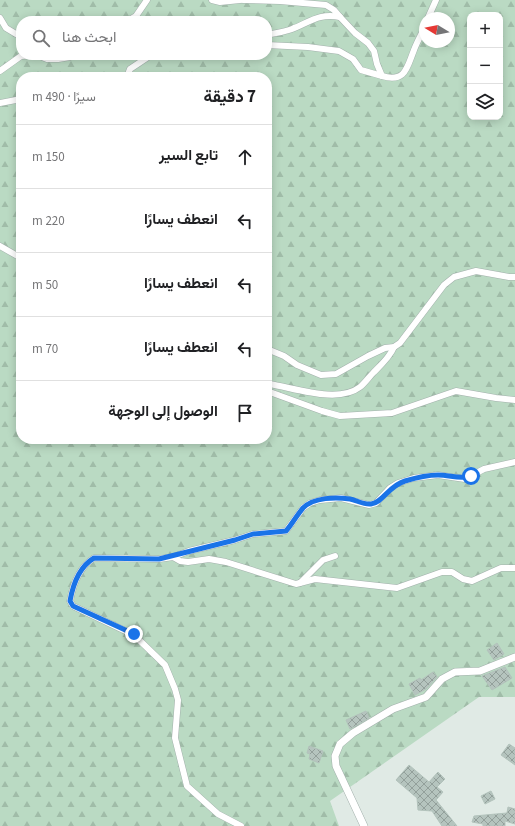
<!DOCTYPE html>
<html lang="ar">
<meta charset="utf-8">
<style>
:root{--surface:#fff;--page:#f6f6f6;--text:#202124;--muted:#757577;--line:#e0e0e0}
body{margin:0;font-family:"Source Sans 3",Vazirmatn,sans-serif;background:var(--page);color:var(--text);direction:rtl}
.controls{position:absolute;right:12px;top:12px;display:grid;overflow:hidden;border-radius:8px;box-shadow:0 2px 10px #0003}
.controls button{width:36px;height:36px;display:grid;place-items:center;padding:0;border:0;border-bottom:1px solid var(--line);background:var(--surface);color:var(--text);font:20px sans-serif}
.compass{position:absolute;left:419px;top:12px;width:36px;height:36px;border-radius:50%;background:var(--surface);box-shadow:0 2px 10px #0003;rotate:280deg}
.stop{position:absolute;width:12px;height:12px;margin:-9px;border:3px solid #1a73e8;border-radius:50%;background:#fff}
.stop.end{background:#1a73e8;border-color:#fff;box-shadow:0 1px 4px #0008}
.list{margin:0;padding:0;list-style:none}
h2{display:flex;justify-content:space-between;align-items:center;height:52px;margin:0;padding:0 16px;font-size:17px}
h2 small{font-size:13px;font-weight:400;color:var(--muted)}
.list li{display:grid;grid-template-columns:26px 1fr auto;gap:12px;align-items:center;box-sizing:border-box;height:64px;padding:0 16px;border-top:1px solid var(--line)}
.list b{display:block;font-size:15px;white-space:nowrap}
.list em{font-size:13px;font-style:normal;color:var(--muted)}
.icon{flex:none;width:22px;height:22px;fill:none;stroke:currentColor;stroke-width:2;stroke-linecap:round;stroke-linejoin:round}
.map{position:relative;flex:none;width:515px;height:826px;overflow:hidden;direction:ltr}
.search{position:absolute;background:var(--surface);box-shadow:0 2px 10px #0003;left:16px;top:16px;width:256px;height:44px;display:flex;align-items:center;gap:10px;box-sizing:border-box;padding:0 14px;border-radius:16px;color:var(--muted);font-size:15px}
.panel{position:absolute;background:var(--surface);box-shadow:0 2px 10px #0003;left:16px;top:72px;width:256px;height:372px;border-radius:16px;direction:rtl}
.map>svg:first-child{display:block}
.forest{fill:url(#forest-firs);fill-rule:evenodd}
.building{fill:url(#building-cross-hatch);stroke:#b3c3bc}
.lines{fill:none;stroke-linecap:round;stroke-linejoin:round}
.minor-casing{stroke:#a3b1ac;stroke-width:7}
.tertiary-casing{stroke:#a3b1ac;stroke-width:8}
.minor{stroke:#fff;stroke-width:6}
.tertiary{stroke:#fff;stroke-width:7}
.route{stroke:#1a73e8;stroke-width:5}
</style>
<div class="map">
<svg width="515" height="826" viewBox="0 0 515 826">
<defs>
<pattern id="forest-firs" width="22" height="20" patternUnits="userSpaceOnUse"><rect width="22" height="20" fill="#badac3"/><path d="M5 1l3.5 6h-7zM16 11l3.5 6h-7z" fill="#a0bca8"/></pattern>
<pattern id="building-cross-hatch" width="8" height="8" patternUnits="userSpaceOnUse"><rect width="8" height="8" fill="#b5c4be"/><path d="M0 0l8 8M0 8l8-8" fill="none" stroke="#93a09b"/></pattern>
</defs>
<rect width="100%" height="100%" fill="#e0eae5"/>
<path class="forest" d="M0 0H515V697H479L330 801 339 826H0ZM470 15H500V117H470ZM425 18H449V42H425ZM21 21H267V55H21ZM21 77H267V439H21Z"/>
<g class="building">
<polygon points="497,643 504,654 494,660 487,650"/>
<polygon points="505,667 512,678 492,690 482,676"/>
<polygon points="433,672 437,677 426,689 415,695 409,684 420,678 421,680"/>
<polygon points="366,711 369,718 350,729 346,720"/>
<polygon points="509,744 515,748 515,765 501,755"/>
<polygon points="309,746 323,751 319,763 309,759 310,754 307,753"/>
<polygon points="409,765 429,782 438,772 445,779 437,787 443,792 436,800 457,826 442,826 432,811 418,810 417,798 396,780"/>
<polygon points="491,791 495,799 485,804 481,796"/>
<polygon points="508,807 515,809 515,824 505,821 505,826 483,826 483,824 472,822 474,816 507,813"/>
</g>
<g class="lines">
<defs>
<g id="minor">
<polyline points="212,0 220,2 240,0"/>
<polyline points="243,0 280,1 326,5 334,10 340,17"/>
<polyline points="0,18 6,28 21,37"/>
<polyline points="428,18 436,0"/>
<polyline points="111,21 129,20 136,16 147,0"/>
<path d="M267 35C275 33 284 32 292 29 310 22 319 13 340 17L355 33 368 43 374 51 377 64 382 76C406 83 407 67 414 50 417 42 421 35 425 27"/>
<polyline points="267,45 308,47 339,51 353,59 361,70 382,76"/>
<polyline points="67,56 81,55"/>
<polyline points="0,71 21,56 37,55 47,59 58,59 70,57"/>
<polyline points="127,77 130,69 151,55"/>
<polyline points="0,103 21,99"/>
<polyline points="0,246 21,258"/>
<polyline points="267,349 284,356 297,365 321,375 336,374 368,356 385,348 394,347 400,343 444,285 454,277 476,271 509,277 515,277"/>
<path d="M267 385 269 384C295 388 338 404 360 387 365 383 369 377 373 373 381 365 390 357 394 347"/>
<polyline points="267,391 322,411 340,416 392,413 456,391 496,398 515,400"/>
<polyline points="173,557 189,551 235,540 253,534 286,531 303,508 310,503 320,500 341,498 369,505 376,503 390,488 398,483 414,478 438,475 465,479 484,469 515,462"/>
<polyline points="300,583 323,560 335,556"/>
<path d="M241 826 218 814 187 786 175 738 178 700 175 689 165 665 134 635 73 606 70 601C73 584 79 567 94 558L159 559 173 557 180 561 188 562 209 559 226 562 296 584 315 579 397 588 442 572H452L463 579 472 581 501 568H515"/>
</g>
<polyline id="tertiary" points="364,826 336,766 335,756 340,744 353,733 393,709 426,697 442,679 455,672 480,671 515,657"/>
</defs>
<use href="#minor" class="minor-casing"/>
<use href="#tertiary" class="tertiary-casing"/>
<use href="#minor" class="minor"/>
<use href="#tertiary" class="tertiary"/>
</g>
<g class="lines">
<path class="route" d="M134 634 73 606 70 601C73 584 79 567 94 558L159 559 235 540 253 534 286 531C292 524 297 515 303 508 314 497 336 497 350 499 356 500 364 505 371 504 383 503 388 486 405 481 415 478 427 475 438 475 450 475 461 480 471 476"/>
</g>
</svg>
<div class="controls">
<button>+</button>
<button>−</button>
<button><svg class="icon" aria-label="layers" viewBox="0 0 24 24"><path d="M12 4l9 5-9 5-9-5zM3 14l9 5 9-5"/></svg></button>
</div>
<svg class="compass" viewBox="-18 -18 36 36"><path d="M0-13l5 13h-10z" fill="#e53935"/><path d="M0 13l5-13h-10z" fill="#757577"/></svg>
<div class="stop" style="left:471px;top:476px"></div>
<div class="stop end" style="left:134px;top:634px"></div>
<div class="search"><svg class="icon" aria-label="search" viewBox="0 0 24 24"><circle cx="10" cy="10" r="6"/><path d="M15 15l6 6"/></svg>ابحث هنا</div>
<section class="panel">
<h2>7 دقيقة<small>سيرًا · 490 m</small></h2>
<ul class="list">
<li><svg class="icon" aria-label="ahead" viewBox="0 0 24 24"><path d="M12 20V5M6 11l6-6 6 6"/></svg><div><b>تابع السير</b></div><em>150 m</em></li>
<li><svg class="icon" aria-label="left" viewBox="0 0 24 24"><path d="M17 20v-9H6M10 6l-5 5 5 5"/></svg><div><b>انعطف يسارًا</b></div><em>220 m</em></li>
<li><svg class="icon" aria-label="left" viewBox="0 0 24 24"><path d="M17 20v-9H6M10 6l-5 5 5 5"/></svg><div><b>انعطف يسارًا</b></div><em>50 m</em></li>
<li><svg class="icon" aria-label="left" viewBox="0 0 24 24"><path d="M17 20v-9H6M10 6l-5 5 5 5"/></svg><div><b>انعطف يسارًا</b></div><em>70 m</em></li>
<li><svg class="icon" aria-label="arrive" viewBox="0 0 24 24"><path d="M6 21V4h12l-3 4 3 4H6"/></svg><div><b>الوصول إلى الوجهة</b></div></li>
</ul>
</section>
</div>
